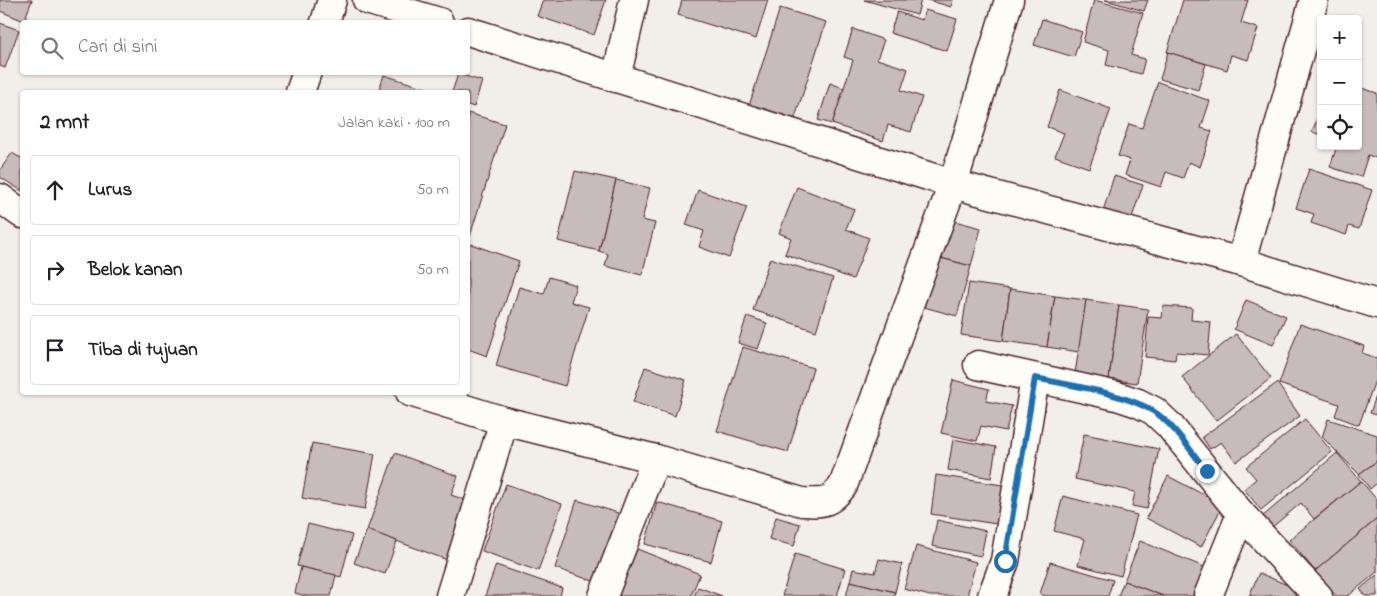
<!DOCTYPE html>
<html lang="id">
<meta charset="utf-8">
<style>
:root{--surface:#fff;--page:#f6f6f6;--text:#202124;--muted:#757577;--line:#e0e0e0}
body{margin:0;font-family:"Indie Flower",sans-serif;background:var(--page);color:var(--text)}
.controls{position:absolute;right:15px;top:15px;display:grid;overflow:hidden;border-radius:5px;box-shadow:0 1px 4px #0004}
.controls button{width:45px;height:45px;display:grid;place-items:center;padding:0;border:0;border-bottom:1px solid var(--line);background:var(--surface);color:var(--text);font:25px sans-serif}
.stop{position:absolute;width:15px;height:15px;margin:-11px;border:4px solid #1f6fb2;border-radius:50%;background:#fff}
.stop.end{background:#1f6fb2;border-color:#fff;box-shadow:0 1px 5px #0008}
.list{margin:0;padding:0;list-style:none}
h2{display:flex;justify-content:space-between;align-items:center;height:65px;margin:0;padding:0 20px;font-size:21px}
h2 small{font-size:16px;font-weight:400;color:var(--muted)}
.list li{display:grid;grid-template-columns:32px 1fr auto;gap:15px;align-items:center;box-sizing:border-box;height:70px;margin:0 10px 10px;padding:0 10px;border:1px solid var(--line);border-radius:5px}
.list b{display:block;font-size:19px;white-space:nowrap}
.list em{font-size:16px;font-style:normal;color:var(--muted)}
.icon{flex:none;width:28px;height:28px;fill:none;stroke:currentColor;stroke-width:2;stroke-linecap:round;stroke-linejoin:round}
.map{position:relative;flex:none;width:1377px;height:596px;overflow:hidden}
.search{position:absolute;background:var(--surface);box-shadow:0 1px 4px #0004;left:20px;top:20px;width:450px;height:55px;display:flex;align-items:center;gap:12px;box-sizing:border-box;padding:0 18px;border-radius:5px;color:var(--muted);font-size:19px}
.panel{position:absolute;background:var(--surface);box-shadow:0 1px 4px #0004;left:20px;top:90px;width:450px;height:305px;border-radius:5px}
.map>svg:first-child{display:block}
.building{fill:#c8bbbb;stroke:#4a1f2b}
.lines{fill:none;stroke-linecap:round;stroke-linejoin:round}
.minor-casing{stroke:#4a1f2b;stroke-width:31}
.minor{stroke:#fdfcf7;stroke-width:28}
.route{stroke:#1f6fb2;stroke-width:6}
</style>
<div class="map">
<svg width="1377" height="596" viewBox="0 0 1377 596">
<rect width="100%" height="100%" fill="#f2efeb"/>
<filter id="ink" filterUnits="userSpaceOnUse"><feTurbulence type="fractalNoise" baseFrequency=".02" numOctaves="2"/><feDisplacementMap in="SourceGraphic" scale="10" xChannelSelector="R" yChannelSelector="G"/><feConvolveMatrix kernelMatrix="1 2 1 2 8 2 1 2 1" color-interpolation-filters="sRGB"/></filter>
<g filter="url(#ink)">
<g class="building">
<polygon points="0,0 32,0 24,21 0,11"/>
<polygon points="543,0 606,0 594,35 537,16"/>
<polygon points="682,0 768,0 756,39 678,15"/>
<polygon points="864,0 921,0 917,15"/>
<polygon points="928,0 953,0 951,7"/>
<polygon points="1094,0 1143,13 1131,55 1145,59 1141,74 1106,65 1109,50 1083,42"/>
<polygon points="1105,0 1148,0 1144,11"/>
<polygon points="1183,0 1248,0 1241,23 1258,28 1248,60 1231,55 1227,70 1167,52"/>
<polygon points="780,8 826,22 794,121 749,106"/>
<polygon points="925,10 957,19 947,51 890,33 897,12 922,20"/>
<polygon points="1042,19 1082,32 1074,57 1034,45"/>
<polygon points="0,23 19,30 5,68 0,66"/>
<polygon points="853,29 884,40 877,59 908,69 901,90 922,97 911,132 888,125 883,141 832,124 853,60 844,57"/>
<polygon points="1168,52 1206,64 1198,90 1160,79"/>
<polygon points="458,74 482,81 474,107 468,105 468,92 452,92"/>
<polygon points="384,75 438,92 378,92"/>
<polygon points="1158,82 1210,101 1201,128 1212,131 1200,167 1189,162 1183,178 1166,172 1161,187 1125,175 1130,160 1118,156 1129,124 1142,128"/>
<polygon points="830,83 844,88 832,124 818,120"/>
<polygon points="1358,87 1377,93 1377,155 1376,158 1368,155 1361,177 1330,167 1337,146 1358,146"/>
<polygon points="1060,90 1111,109 1089,168 1055,156 1064,133 1047,127"/>
<polygon points="468,113 505,124 470,236 468,236"/>
<polygon points="1317,119 1321,120 1321,135 1312,132"/>
<polygon points="12,153 21,158 22,156 22,191 0,177 0,170"/>
<polygon points="1309,169 1372,190 1359,229 1349,226 1346,235 1311,223 1314,214 1296,208"/>
<polygon points="575,171 616,180 599,251 558,241"/>
<polygon points="1114,176 1143,185 1131,220 1103,211"/>
<polygon points="616,180 650,188 642,220 655,223 642,275 605,266 608,254 599,251"/>
<polygon points="797,187 854,209 846,229 869,238 853,279 785,254 791,238 779,233"/>
<polygon points="698,190 747,207 729,258 699,247 704,231 686,225"/>
<polygon points="951,220 981,228 971,266 941,258"/>
<polygon points="468,243 519,261 487,356 468,349"/>
<polygon points="933,256 971,266 957,316 920,306"/>
<polygon points="770,258 833,278 816,331 753,310"/>
<polygon points="549,277 576,285 571,302 589,307 565,386 496,366 519,287 544,294"/>
<polygon points="969,283 1010,289 1003,341 961,335"/>
<polygon points="1010,289 1055,296 1047,347 1003,341"/>
<polygon points="1055,296 1086,300 1079,352 1047,347"/>
<polygon points="1086,300 1119,305 1109,379 1075,374"/>
<polygon points="1246,300 1286,316 1273,345 1234,329"/>
<polygon points="1119,305 1148,309 1137,383 1109,379"/>
<polygon points="1163,306 1192,308 1191,320 1211,322 1208,355 1176,352 1175,360 1145,357 1148,317 1162,318"/>
<polygon points="747,316 767,323 758,349 738,343"/>
<polygon points="1300,324 1364,346 1362,353 1377,358 1377,375 1359,425 1335,416 1339,404 1279,384"/>
<polygon points="1236,334 1271,378 1216,421 1182,377"/>
<polygon points="743,347 813,368 788,452 717,431"/>
<polygon points="645,367 686,380 675,416 633,402"/>
<polygon points="953,380 989,389 986,401 1012,406 1006,431 981,426 977,441 941,433"/>
<polygon points="1277,383 1300,416 1236,462 1221,442 1210,449 1202,437"/>
<polygon points="1377,393 1377,415 1370,413"/>
<polygon points="1305,419 1332,452 1261,510 1244,489 1256,479 1246,467"/>
<polygon points="1328,419 1377,435 1377,461 1359,474 1322,437"/>
<polygon points="1084,434 1159,449 1147,509 1132,506 1135,492 1075,479"/>
<polygon points="953,439 996,447 991,478 948,470"/>
<polygon points="312,443 375,454 365,509 302,498"/>
<polygon points="395,453 458,476 451,495 472,502 450,561 367,530"/>
<polygon points="1337,453 1361,481 1314,519 1301,503 1271,528 1262,517"/>
<polygon points="1377,461 1377,483 1370,489 1359,474"/>
<polygon points="936,475 1009,486 1003,525 931,514"/>
<polygon points="1168,476 1223,505 1201,547 1146,518"/>
<polygon points="1361,481 1377,500 1377,519 1315,571 1289,540"/>
<polygon points="506,484 562,504 538,571 482,551"/>
<polygon points="1063,496 1137,515 1121,576 1078,565 1085,539 1054,531"/>
<polygon points="577,500 618,513 596,582 555,568"/>
<polygon points="657,502 722,521 711,562 645,544"/>
<polygon points="776,517 800,524 794,546 769,539"/>
<polygon points="1377,519 1377,572 1348,596 1336,596 1315,571"/>
<polygon points="937,520 986,531 981,556 932,546"/>
<polygon points="308,524 352,535 341,577 297,566"/>
<polygon points="367,530 397,541 385,574 354,563"/>
<polygon points="1140,541 1214,571 1204,596 1163,596 1124,581"/>
<polygon points="916,546 976,562 967,596 930,596 904,589"/>
<polygon points="637,549 700,574 691,596 618,596"/>
<polygon points="795,554 845,569 837,596 782,596"/>
<polygon points="879,559 902,564 895,592 850,581 853,569 875,573"/>
<polygon points="1050,562 1113,580 1108,596 1046,596 1040,594"/>
<polygon points="496,565 562,588 560,596 485,596"/>
<polygon points="301,567 336,575 331,596 305,596 295,593"/>
<polygon points="1259,573 1311,595 1310,596 1249,596"/>
<polygon points="1377,575 1377,596 1366,596 1360,589"/>
<polygon points="850,581 895,592 894,596 846,596"/>
<polygon points="1124,581 1163,596 1118,596"/>
<polygon points="698,587 722,596 694,596"/>
</g>
<g class="lines">
<defs>
<g id="minor">
<polyline points="367,0 439,22"/>
<polyline points="325,22 332,0"/>
<polyline points="468,31 953,184 1241,262 1377,304"/>
<polyline points="616,78 634,0"/>
<polyline points="300,92 307,72"/>
<polyline points="0,198 22,214"/>
<polyline points="1241,262 1314,0"/>
<polyline points="978,365 1117,396 1138,403 1154,411 1169,425 1241,514 1318,596"/>
<path d="M410 392 504 421 656 459 802 502C823 503 829 504 843 486L953 184 1009 0"/>
<polyline points="450,596 504,421"/>
<polyline points="603,596 656,459"/>
<polyline points="992,596 1005,561 1035,378"/>
<polyline points="1208,596 1241,514"/>
</g>
</defs>
<use href="#minor" class="minor-casing"/>
<use href="#minor" class="minor"/>
</g>
</g>
<g class="lines" filter="url(#ink)">
<path class="route" d="M1005 561 1035 378C1069 385 1124 393 1153 411 1173 423 1191 452 1207 471"/>
</g>
</svg>
<div class="controls">
<button>+</button>
<button>−</button>
<button><svg class="icon" aria-label="locate" viewBox="0 0 24 24"><circle cx="12" cy="12" r="6"/><path d="M12 2v4M12 18v4M2 12h4M18 12h4"/></svg></button>
</div>
<div class="stop" style="left:1005px;top:561px"></div>
<div class="stop end" style="left:1207px;top:471px"></div>
<div class="search"><svg class="icon" aria-label="search" viewBox="0 0 24 24"><circle cx="10" cy="10" r="6"/><path d="M15 15l6 6"/></svg>Cari di sini</div>
<section class="panel">
<h2>2 mnt<small>Jalan kaki · 100 m</small></h2>
<ul class="list">
<li><svg class="icon" aria-label="ahead" viewBox="0 0 24 24"><path d="M12 20V5M6 11l6-6 6 6"/></svg><div><b>Lurus</b></div><em>50 m</em></li>
<li><svg class="icon" aria-label="right" viewBox="0 0 24 24"><path d="M7 20v-9h11M14 6l5 5-5 5"/></svg><div><b>Belok kanan</b></div><em>50 m</em></li>
<li><svg class="icon" aria-label="arrive" viewBox="0 0 24 24"><path d="M6 21V4h12l-3 4 3 4H6"/></svg><div><b>Tiba di tujuan</b></div></li>
</ul>
</section>
</div>
